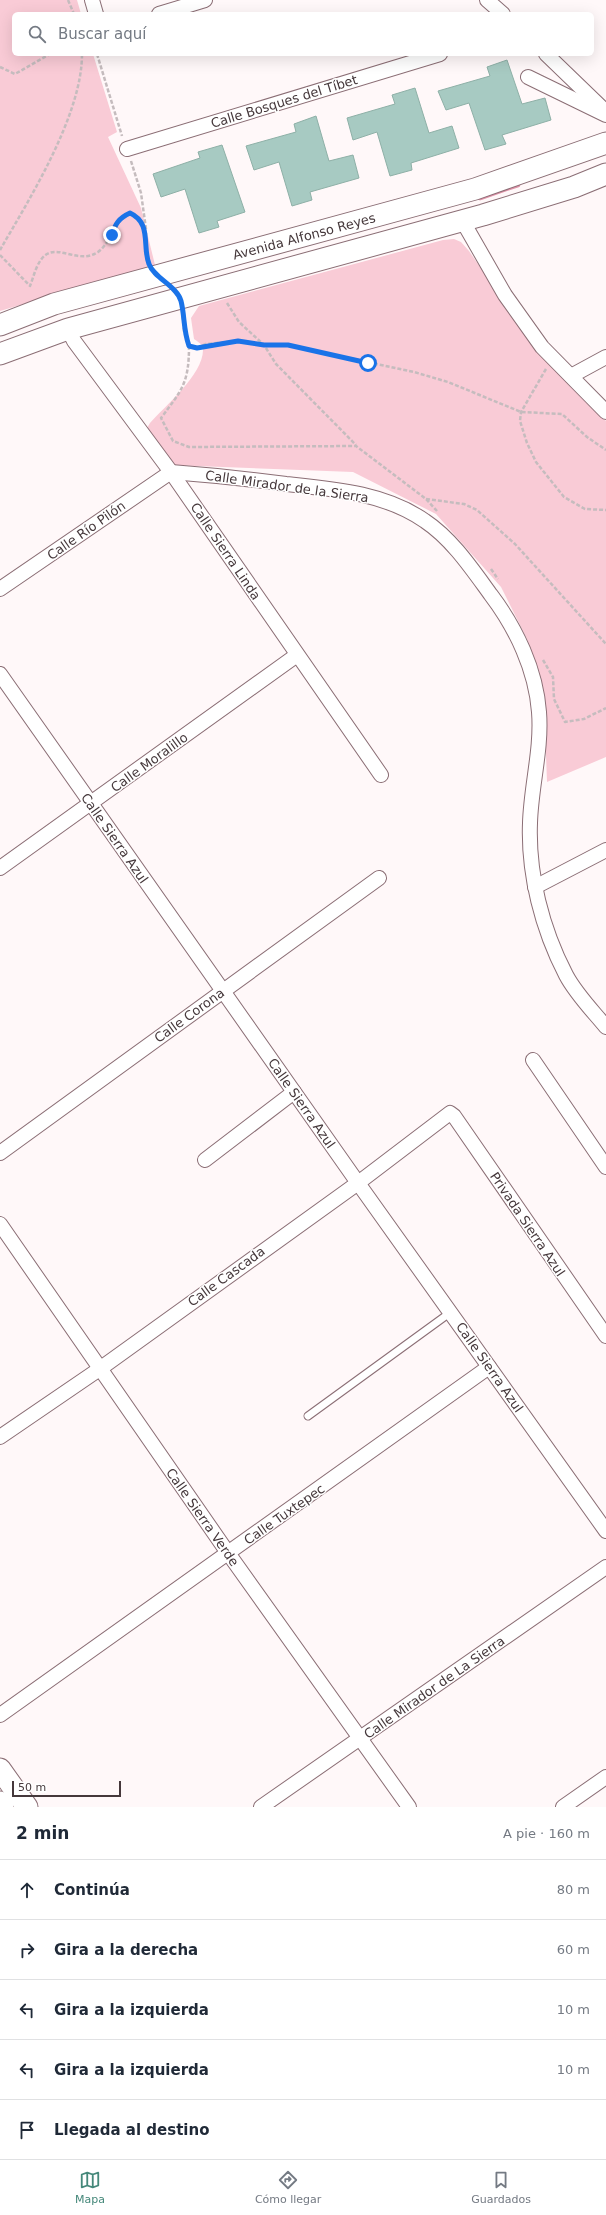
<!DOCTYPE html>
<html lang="es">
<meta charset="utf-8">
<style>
:root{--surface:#fff;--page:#f6f6f7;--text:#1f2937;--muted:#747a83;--line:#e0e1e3;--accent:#45887a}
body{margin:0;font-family:"DejaVu Sans",sans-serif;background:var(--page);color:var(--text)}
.scale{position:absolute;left:12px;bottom:10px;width:109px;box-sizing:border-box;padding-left:4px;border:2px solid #45383b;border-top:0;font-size:11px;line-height:14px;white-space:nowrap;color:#45383b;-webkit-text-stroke:3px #fff;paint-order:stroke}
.stop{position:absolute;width:12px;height:12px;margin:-9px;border:3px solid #1a73e8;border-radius:50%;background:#fff}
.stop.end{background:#1a73e8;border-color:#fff;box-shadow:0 1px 4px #0008}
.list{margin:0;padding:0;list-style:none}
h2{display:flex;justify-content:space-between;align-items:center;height:52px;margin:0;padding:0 16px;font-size:17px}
h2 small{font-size:13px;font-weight:400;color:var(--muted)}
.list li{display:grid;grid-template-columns:26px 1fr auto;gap:12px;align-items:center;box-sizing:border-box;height:60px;padding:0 16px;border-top:1px solid var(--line)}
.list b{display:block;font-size:15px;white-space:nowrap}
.list em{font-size:13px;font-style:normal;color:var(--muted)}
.icon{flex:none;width:22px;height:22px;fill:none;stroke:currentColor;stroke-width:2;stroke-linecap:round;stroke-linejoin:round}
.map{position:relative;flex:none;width:606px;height:1807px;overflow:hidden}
.search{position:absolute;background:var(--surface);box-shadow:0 4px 16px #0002;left:12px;right:12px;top:12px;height:44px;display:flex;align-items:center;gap:10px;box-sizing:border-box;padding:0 14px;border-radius:6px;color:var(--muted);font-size:15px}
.sheet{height:352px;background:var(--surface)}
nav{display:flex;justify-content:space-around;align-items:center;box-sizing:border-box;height:56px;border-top:1px solid var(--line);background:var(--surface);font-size:11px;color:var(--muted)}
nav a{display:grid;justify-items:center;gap:2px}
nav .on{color:var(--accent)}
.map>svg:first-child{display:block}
.green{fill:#f9cbd6}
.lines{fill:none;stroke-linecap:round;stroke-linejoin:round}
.stream{stroke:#de91a7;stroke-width:4.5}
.building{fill:#a7cac2;stroke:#8eb0a7}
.lane-casing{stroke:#8b6e75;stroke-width:9}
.street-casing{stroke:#8b6e75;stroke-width:16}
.secondary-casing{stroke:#8b6e75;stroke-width:23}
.path{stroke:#c5bcbe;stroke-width:2.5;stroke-dasharray:4 2;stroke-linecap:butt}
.lane{stroke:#fff;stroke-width:7}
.street{stroke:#fff;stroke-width:14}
.secondary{stroke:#fff;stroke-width:21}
.path-bridge{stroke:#c5bcbe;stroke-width:2.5;stroke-dasharray:4 2;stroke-linecap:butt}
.route{stroke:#1a73e8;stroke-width:5}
.labels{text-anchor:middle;stroke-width:3;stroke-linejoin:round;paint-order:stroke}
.street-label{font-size:13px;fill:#45383b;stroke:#fff}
</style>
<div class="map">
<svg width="606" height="1807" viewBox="0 0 606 1807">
<rect width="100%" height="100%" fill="#fff8f9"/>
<g class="green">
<polygon points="0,0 77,0 81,14 14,14 14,54 93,54 117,132 108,137 141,208 155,265 0,311"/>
<path d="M454 239 461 242 469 251 538 351 606 421V757L547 782 544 700 527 639 501 587 436 514 353 472 169 465 145 438C146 433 147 427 150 423 165 406 203 375 203 350 204 345 198 342 194 339L191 318 199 306 443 240Z"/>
</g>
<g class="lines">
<polyline class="stream" points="480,198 518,185"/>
</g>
<g class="building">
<polygon points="507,60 522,104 545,98 551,120 502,135 506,144 485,150 469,103 446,110 438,91 490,76 487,67"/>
<polygon points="415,88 429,133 452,126 459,148 411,163 412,170 390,176 377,132 353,140 347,118 395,104 392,95"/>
<polygon points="316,116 329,161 353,155 359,178 310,192 312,200 292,206 279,162 254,170 246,146 296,132 294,124"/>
<polygon points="222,145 245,212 217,221 219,227 199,233 185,189 161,197 153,174 200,158 198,152"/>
</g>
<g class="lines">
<defs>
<polyline id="lane" points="308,1416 451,1312"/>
<g id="street">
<polyline points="92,0 96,14"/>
<polyline points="487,0 503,14"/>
<polyline points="159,14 205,0"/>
<polyline points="546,54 603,109"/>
<polyline points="528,77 606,115"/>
<polyline points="127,149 440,54"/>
<polyline points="462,220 505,295 542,347 606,412"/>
<polyline points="68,329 74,341 171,472 381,775"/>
<polyline points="571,376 606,357"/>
<path d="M0 589 171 472C210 475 248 479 286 484 334 489 385 493 425 521 452 539 472 569 491 595 516 628 536 670 539 712 542 749 531 786 530 823 528 874 542 929 566 975 576 994 592 1010 606 1027"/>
<polyline points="0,674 358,1183 606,1531"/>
<polyline points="0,868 297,655"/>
<polyline points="535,887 606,850"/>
<polyline points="533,1060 606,1167"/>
<polyline points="0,1153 379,878"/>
<polyline points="205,1160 294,1092"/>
<polyline points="0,1224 228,1553 409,1807"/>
<polyline points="0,1437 101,1368 358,1183 450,1113 454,1116 606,1336"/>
<polyline points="0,1715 489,1367"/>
<polyline points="261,1807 606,1567"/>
<polyline points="563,1807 606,1777"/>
</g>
<g id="secondary">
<polyline points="0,325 54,304 475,189 606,143"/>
<polyline points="0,354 68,329 483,215 574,187 606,174"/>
<polyline points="0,1769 27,1807"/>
<polyline points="0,1802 3,1807"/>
</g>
</defs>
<use href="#lane" class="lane-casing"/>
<use href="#street" class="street-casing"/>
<use href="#secondary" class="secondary-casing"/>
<g class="path">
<polyline points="68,0 74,14"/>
<polyline points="97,54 122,136"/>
<polyline points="0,67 15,74 50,54"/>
<polyline points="131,161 141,193 146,229"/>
<path d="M0 250C30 198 82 115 82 54"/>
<path d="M0 255 30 286C34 276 37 260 47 254 60 246 80 264 98 252 113 241 112 221 130 213L137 216 146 233"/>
<polyline points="227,303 239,322 264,345 276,364 356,445"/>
<polyline points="546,369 521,412 520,421 527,443 536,462 564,497 585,509 606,510"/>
<polyline points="426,499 464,504 477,510 515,544 606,644"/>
<path d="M437 511 426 499 356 446 189 447 173 441 161 418C182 390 189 383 189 346L197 348 206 344 238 341 264 345H288L414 372 448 382 521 412 562 414 587 437 606 450"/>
<polyline points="491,569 498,579"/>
<polyline points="543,660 553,677 554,699 565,722 584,719 606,708"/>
</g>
<use href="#lane" class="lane"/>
<use href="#street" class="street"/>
<use href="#secondary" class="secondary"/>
<polyline class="path-bridge" points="146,233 145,251 150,267 181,299 184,331 189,346"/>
</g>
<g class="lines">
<path class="route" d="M112 235C115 224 119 218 130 213 152 223 142 246 149 264 154 278 177 286 181 301 185 317 183 329 189 346L197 348 238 341 264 345H288L368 363"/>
</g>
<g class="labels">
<g class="street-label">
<text transform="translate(284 101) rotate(-17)" y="5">Calle Bosques del Tíbet</text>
<text transform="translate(304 236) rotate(-15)" y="5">Avenida Alfonso Reyes</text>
<text transform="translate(287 486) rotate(8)" y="5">Calle Mirador de la Sierra</text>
<text transform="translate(86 530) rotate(-35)" y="5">Calle Río Pilón</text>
<text transform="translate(226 551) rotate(56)" y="5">Calle Sierra Linda</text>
<text transform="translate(149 762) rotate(-36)" y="5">Calle Moralillo</text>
<text transform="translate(115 838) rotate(55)" y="5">Calle Sierra Azul</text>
<text transform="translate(189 1015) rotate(-36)" y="5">Calle Corona</text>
<text transform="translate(302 1103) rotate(55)" y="5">Calle Sierra Azul</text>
<text transform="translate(528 1224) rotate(56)" y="5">Privada Sierra Azul</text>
<text transform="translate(226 1276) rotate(-36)" y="5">Calle Cascada</text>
<text transform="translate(490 1367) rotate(55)" y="5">Calle Sierra Azul</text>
<text transform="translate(284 1514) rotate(-35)" y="5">Calle Tuxtepec</text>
<text transform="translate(203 1517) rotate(55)" y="5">Calle Sierra Verde</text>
<text transform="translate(434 1687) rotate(-35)" y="5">Calle Mirador de La Sierra</text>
</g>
</g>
</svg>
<div class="scale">50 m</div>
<div class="stop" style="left:368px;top:363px"></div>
<div class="stop end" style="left:112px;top:235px"></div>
<div class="search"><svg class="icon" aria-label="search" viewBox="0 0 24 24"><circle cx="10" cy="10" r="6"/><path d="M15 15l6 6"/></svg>Buscar aquí</div>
</div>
<section class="sheet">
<h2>2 min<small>A pie · 160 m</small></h2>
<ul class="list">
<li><svg class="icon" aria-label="ahead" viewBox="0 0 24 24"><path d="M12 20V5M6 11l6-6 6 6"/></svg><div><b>Continúa</b></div><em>80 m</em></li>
<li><svg class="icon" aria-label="right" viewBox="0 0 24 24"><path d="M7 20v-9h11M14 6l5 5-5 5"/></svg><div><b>Gira a la derecha</b></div><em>60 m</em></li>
<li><svg class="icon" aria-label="left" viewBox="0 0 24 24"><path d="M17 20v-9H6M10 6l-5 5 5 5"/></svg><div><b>Gira a la izquierda</b></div><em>10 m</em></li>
<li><svg class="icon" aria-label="left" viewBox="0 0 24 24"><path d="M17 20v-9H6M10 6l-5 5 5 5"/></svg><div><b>Gira a la izquierda</b></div><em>10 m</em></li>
<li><svg class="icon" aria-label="arrive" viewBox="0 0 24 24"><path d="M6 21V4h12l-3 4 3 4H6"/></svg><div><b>Llegada al destino</b></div></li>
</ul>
</section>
<nav>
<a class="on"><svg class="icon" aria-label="map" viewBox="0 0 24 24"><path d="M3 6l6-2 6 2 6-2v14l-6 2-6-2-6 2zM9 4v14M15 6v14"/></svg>Mapa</a>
<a><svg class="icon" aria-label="directions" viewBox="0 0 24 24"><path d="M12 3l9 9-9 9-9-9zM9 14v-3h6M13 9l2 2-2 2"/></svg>Cómo llegar</a>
<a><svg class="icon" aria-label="saved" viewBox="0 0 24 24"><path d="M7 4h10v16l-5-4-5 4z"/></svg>Guardados</a>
</nav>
